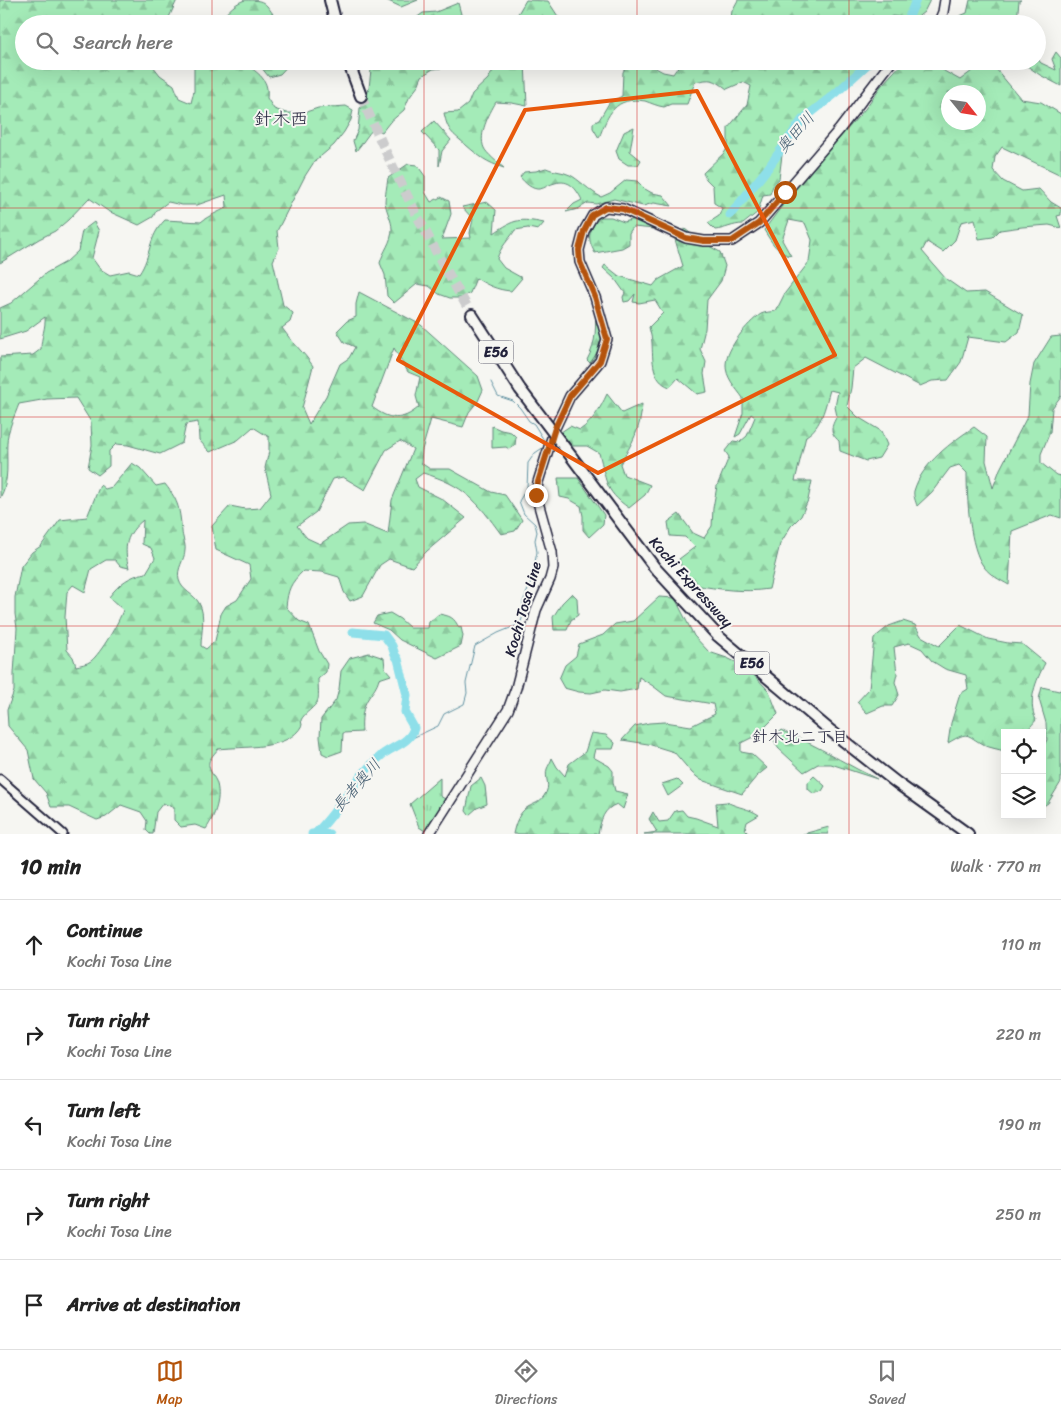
<!DOCTYPE html>
<meta charset="utf-8">
<style>
:root{--surface:#fff;--page:#f6f6f6;--text:#222;--muted:#767676;--line:#e0e0e0;--accent:#b45309}
body{margin:0;font-family:Sriracha,"Klee One",sans-serif;background:var(--page);color:var(--text)}
.controls{position:absolute;right:15px;bottom:15px;display:grid;overflow:hidden;border-radius:0px;box-shadow:0 5px 20px #0002}
.controls button{width:45px;height:45px;display:grid;place-items:center;padding:0;border:0;border-bottom:1px solid var(--line);background:var(--surface);color:var(--text);font:25px sans-serif}
.compass{position:absolute;left:941px;top:85px;width:45px;height:45px;border-radius:50%;background:var(--surface);box-shadow:0 5px 20px #0002;rotate:120deg}
.stop{position:absolute;width:15px;height:15px;margin:-11px;border:4px solid #b45309;border-radius:50%;background:#fff}
.stop.end{background:#b45309;border-color:#fff;box-shadow:0 1px 5px #0008}
.list{margin:0;padding:0;list-style:none}
h2{display:flex;justify-content:space-between;align-items:center;height:65px;margin:0;padding:0 20px;font-size:21px}
h2 small{font-size:16px;font-weight:400;color:var(--muted)}
.list li{display:grid;grid-template-columns:32px 1fr auto;gap:15px;align-items:center;box-sizing:border-box;height:90px;padding:0 20px;border-top:1px solid var(--line)}
.list b{display:block;font-size:19px;white-space:nowrap}
.list p{margin:0;font-size:16px;white-space:nowrap;color:var(--muted)}
.list em{font-size:16px;font-style:normal;color:var(--muted)}
.icon{flex:none;width:28px;height:28px;fill:none;stroke:currentColor;stroke-width:2;stroke-linecap:round;stroke-linejoin:round}
.map{position:relative;flex:none;width:1061px;height:834px;overflow:hidden}
.search{position:absolute;background:var(--surface);box-shadow:0 5px 20px #0002;left:15px;right:15px;top:15px;height:55px;display:flex;align-items:center;gap:12px;box-sizing:border-box;padding:0 18px;border-radius:28px;color:var(--muted);font-size:19px}
.sheet{height:515px;background:var(--surface)}
nav{display:flex;justify-content:space-around;align-items:center;box-sizing:border-box;height:70px;border-top:1px solid var(--line);background:var(--surface);font-size:14px;color:var(--muted)}
nav a{display:grid;justify-items:center;gap:2px}
nav .on{color:var(--accent)}
.map>svg:first-child{display:block}
.forest{fill:url(#forest-firs);stroke:#63867a;fill-rule:evenodd}
.park{fill:url(#park-tufts);stroke:#63867a}
.lines{fill:none;stroke-linecap:round;stroke-linejoin:round}
.stream{stroke:#6393a3;stroke-width:1}
.river{stroke:#8edfe9;stroke-width:9}
.motorway-tunnel{stroke:#cccccd;stroke-width:10;stroke-dasharray:10 5;stroke-linecap:butt}
.tertiary-casing{stroke:#22223b;stroke-width:11}
.primary-casing{stroke:#22223b;stroke-width:12}
.motorway-casing{stroke:#22223b;stroke-width:14}
.tertiary{stroke:#f6f6f2;stroke-width:7}
.primary{stroke:#f6f6f2;stroke-width:9}
.motorway{stroke:#f6f6f2;stroke-width:10}
.motorway-bridge-casing{stroke:#22223b;stroke-width:14;stroke-linecap:butt}
.motorway-bridge{stroke:#f6f6f2;stroke-width:10}
.route{stroke:#b45309;stroke-width:6}
.marked{fill:none;stroke:#e8590c;stroke-width:4;stroke-linejoin:round}
.grid{fill:none;stroke:#d62828;stroke-width:1;stroke-opacity:0.55}
.labels{text-anchor:middle;stroke-width:4;stroke-linejoin:round;paint-order:stroke}
.shield{fill:#f6f6f2;stroke:#626272;stroke-width:1}
.shield-label{font-size:14px;font-weight:bold;fill:#22223b}
.street-label{font-size:15px;fill:#22223b;stroke:#f6f6f2}
.water-label{font-size:16px;font-style:italic;fill:#425b6f;stroke:#f6f6f2}
.neighbourhood-label{font-size:16px;fill:#22223b;stroke:#f6f6f2}
.quarter-label{font-size:18px;fill:#22223b;stroke:#f6f6f2}
</style>
<div class="map">
<svg width="1061" height="834" viewBox="0 0 1061 834">
<defs>
<pattern id="forest-firs" width="22" height="20" patternUnits="userSpaceOnUse" patternTransform="scale(1.25)"><rect width="22" height="20" fill="#a4ebb8"/><path d="M5 1l3.5 6h-7zM16 11l3.5 6h-7z" fill="#8dc99f"/></pattern>
<pattern id="park-tufts" width="24" height="20" patternUnits="userSpaceOnUse" patternTransform="scale(1.25)"><rect width="24" height="20" fill="#a4ebb8"/><path d="M3 7l-1-3M5 7V3M7 7l1-3M15 17l-1-3M17 17v-4M19 17l1-3" fill="none" stroke="#8dc99f"/></pattern>
</defs>
<rect width="100%" height="100%" fill="#f6f6f2"/>
<filter id="ink" filterUnits="userSpaceOnUse"><feTurbulence type="fractalNoise" baseFrequency=".02" numOctaves="2"/><feDisplacementMap in="SourceGraphic" scale="10" xChannelSelector="R" yChannelSelector="G"/><feConvolveMatrix kernelMatrix="1 2 1 2 8 2 1 2 1" color-interpolation-filters="sRGB"/></filter>
<g filter="url(#ink)">
<g class="forest">
<path d="M0 0H177L166 24H24V61H153V66L160 75 174 85 179 98 191 103 194 91V61H247V65C261 75 269 81 267 98L274 109 286 113H303L318 108 346 106 353 110 351 120 344 132 334 145 314 162 305 176 277 231 279 248 273 261 283 305 293 313 290 322 282 328C291 342 304 352 313 366L302 408 309 424 326 396 340 364 349 358 355 347 344 342 337 331 347 321 356 317V304L359 292 421 325 478 376 483 390 478 401 469 412 463 427 431 419 422 450 421 463 430 469H450L491 492 505 495 522 520 515 531 501 534C477 501 464 485 423 473L415 479 418 487 442 499 466 518 427 551 412 567 389 559 380 565 363 596 350 601 344 592 339 577 322 572 303 571C290 584 288 589 286 607L299 621 309 625 319 651 327 664 326 672 318 679C318 685 319 695 318 700 315 708 305 712 301 720L302 725C289 751 243 746 218 749 215 753 210 758 209 762 208 769 213 775 216 781 222 797 215 816 206 829L195 825 181 827 174 820V808L163 803 156 812 153 834H150L146 830 147 821 141 812 121 805 106 817 97 820 69 807H51L46 793 34 779 28 750 8 726 7 710 14 691V674L17 628 15 614V597L21 566 32 552 41 546 60 520 87 517 100 485 105 489 112 487 132 463 140 468 156 486 165 484C180 503 179 509 182 531 182 537 186 544 185 550 185 560 176 568 179 580 182 591 194 594 199 603 206 615 201 633 201 646L206 649 215 641 221 614 226 606 237 600 251 579 249 565 216 550 212 526 230 506 245 509 260 508 271 494 265 468 269 451V437L253 427 238 440 210 452 199 440 198 422 186 424 182 443 160 454 128 445 116 444 109 451V466L98 475 88 468 92 445 91 422 76 398 47 399 19 404C15 415 7 431 7 443 6 461 10 481 0 498V357L33 355 41 349C41 337 46 328 45 317L26 331 0 339V308L11 303 46 273 66 262 78 251 82 231 94 222 99 231 92 258 100 269 110 275 129 271 139 274C152 255 147 238 165 220L201 222C209 215 218 213 227 207L226 195 197 205H182L168 202 156 211 153 217 139 225 108 211 89 198 68 220 55 231 39 239 0 263ZM394 348 408 372 420 377 416 396 419 407C402 422 389 420 372 407ZM400 441 413 449 392 500 388 534 363 524 348 525 320 544 307 538 297 526 316 512 333 479 343 477 365 490 386 450ZM143 520 142 544 151 548 155 558 146 573C129 576 120 583 109 597L123 610C119 622 101 653 91 661 87 664 80 665 76 666L73 657 67 650 65 617 67 592 73 585 85 592 91 569 106 560H115L120 566 129 568C123 547 126 534 143 520Z"/>
<path d="M245 0C264 0 264 1 275 17L274 24H215C226 15 232 4 245 0Z"/>
<polygon points="386,0 418,0 401,7"/>
<polygon points="526,0 548,1 563,24 512,24"/>
<polygon points="738,0 930,0 924,12 915,19 892,16 880,24 730,24 732,11"/>
<polygon points="970,0 1021,0 1019,1 1017,20 1019,24 953,24 955,18 967,13"/>
<polygon points="458,3 461,14 458,24 408,24 423,13 436,12"/>
<polygon points="1056,52 1061,58 1061,86 1040,75 1020,61 1037,61 1037,58 1041,63 1056,70 1052,59"/>
<polygon points="256,61 292,61 280,74 269,77"/>
<path d="M372 61H464L463 66 433 69 422 76 418 86 409 98 404 110 389 123 382 132 374 128C367 135 363 143 356 151L353 141 358 130 360 108 365 102 369 88Z"/>
<path d="M499 61H525L527 106 512 103 496 102C489 114 478 134 484 148 486 153 499 164 504 168 486 162 480 157 466 145 452 133 448 132 444 113L458 112 468 104 472 94 488 79Z"/>
<path d="M629 61H643L663 72 673 74 682 61H864L865 70 831 97 808 112 795 128 782 155 779 179 773 186 770 194 763 195 758 212 743 224C733 224 725 229 715 230L708 223 719 216 722 208 714 203 713 186 706 179 703 173 725 152 728 146V128L747 105 751 86 743 82 727 89C714 79 711 78 695 82L687 104H671L664 107C657 106 651 103 645 101 615 96 608 114 599 138L593 128V123L599 120 609 103 622 96 623 72Z"/>
<path d="M904 61H933L944 71 960 80 972 71 970 61H1001L996 69 1021 99 1041 102 1061 114V175L1002 147 995 157 993 170 1003 181 1022 191 1039 189 1051 202 1061 208V215L1057 216 1061 228 1049 225 1022 227 1000 230 993 237 979 239 975 219 961 222 955 240 943 252 927 242 922 251 946 279 966 293 985 292 1023 315 1019 332 1006 342 968 337 961 362 948 380 932 381 920 386 866 358 853 368 851 388 847 406 858 417 881 431 887 445 879 458 866 461 840 451 839 441C829 432 831 427 837 416L835 407 838 392 830 390C825 406 822 427 806 436L795 481H812L808 500 801 516 791 526 780 544 769 589C743 593 719 589 694 585L683 572 679 559 695 547 685 537 670 536 668 522 679 514 693 533 704 538 712 526 713 508 717 486 729 457 725 451 733 441 740 442 747 436 755 417 751 414 740 434 735 437 743 413V398C736 388 725 377 726 364 727 348 747 323 761 314 765 312 771 312 776 311L785 293 809 262 812 240 805 223 789 220 782 240 791 256C778 254 770 240 764 230L782 206 799 178 829 150 865 109 881 86ZM948 92H978V122H948Z"/>
<polygon points="434,121 451,140 442,151 439,166 439,150 422,132"/>
<polygon points="634,127 630,151 641,160 638,165 628,165 619,159 616,151 624,132"/>
<path d="M408 164 417 165 425 176V192L431 202 441 197 449 201 451 214 442 239 471 238 470 233 473 219 462 207 487 202 496 210 494 233C515 219 519 218 544 223L538 230 528 228 515 230C509 240 500 247 497 259L504 268 522 278 511 291C497 290 487 285 476 278L470 293 461 298H450L439 294 429 286 417 284 394 303 387 296 385 275 380 263C383 251 392 242 392 229 392 220 386 211 385 202 385 195 387 186 388 178Z"/>
<path d="M546 168C554 172 562 171 570 175 577 178 591 192 601 197L610 193 626 180 637 181 645 189 652 193 663 195 672 206 654 203 643 206 614 199 596 204 588 203 578 209 566 212 574 204 582 200C576 188 569 179 555 183 550 184 545 188 540 189 532 190 525 183 520 177L524 172 536 171Z"/>
<path d="M600 217H611L624 222 635 219 650 222 654 229 633 227 629 233V244L622 248 595 253C586 237 589 230 600 217Z"/>
<path d="M685 229 700 241 720 252 725 266 721 281 707 300 705 329 700 349 706 362 704 374 707 392 697 394 678 378 670 387C651 381 653 359 652 343 652 338 650 332 649 327L663 313 655 300 639 303 633 302 635 294 629 301 624 302 623 297 625 293 615 279 603 268 605 265 619 276 653 286 658 280 683 266 674 236Z"/>
<path d="M595 305C601 330 607 341 590 363L587 360C597 342 596 325 595 305Z"/>
<path d="M1061 336V396L1052 408 1050 432 1041 454V463L1056 475 1061 476V518L1052 515 1012 531 1009 585C1000 580 990 575 984 567 969 548 967 497 967 473L959 465 950 468 932 492 917 506C916 502 913 496 914 491 922 463 952 442 974 427L987 437 986 461 993 488 1000 469 1028 415 1030 384 1034 364 1051 337Z"/>
<path d="M607 394 622 413 642 404C641 429 632 443 620 464L624 475 650 485 645 495 629 508C603 490 607 480 599 453L587 446H572L561 432 570 426 580 430C593 421 600 409 607 394Z"/>
<polygon points="492,426 501,430 511,432 516,437 515,445 509,449 506,447 492,448"/>
<polygon points="558,478 578,478 604,515 603,524 589,537 583,530 583,516 581,506 569,499 560,497"/>
<polygon points="572,593 577,598 578,615 571,620 567,630 554,630 553,617 562,603"/>
<polygon points="659,597 675,598 694,636 709,652 727,658 746,667 769,691 778,714 757,735 741,743 741,752 752,754 767,768 757,776 742,794 701,780 692,773 674,752 648,744 622,740 635,726 649,723 665,722 691,726 715,714 713,704 666,696 653,686 639,677 637,689 620,692 605,690 591,693 579,692 564,688 559,679 565,665 576,656 579,644 603,635 615,624 633,621"/>
<path d="M390 613 400 619 410 628H428L429 622 439 614C450 616 454 617 459 628L461 627 463 636 461 646 437 658 400 640 389 630 373 623 377 616Z"/>
<path d="M903 621 915 625 921 636 939 646 960 625 988 639 1008 643 1022 644 1045 663C1036 681 1027 701 1036 720 1025 734 1023 733 1005 733L1004 751C998 749 990 748 984 745 965 735 970 730 948 743L951 723 960 694 968 689 966 675 945 669 932 661 922 649 909 643 894 647 897 674 895 682 899 695 892 706H883L867 713 857 702 869 689 874 638 889 626Z"/>
<path d="M369 653 384 658 385 668 391 675 379 679C377 687 373 691 369 697 362 707 361 720 362 732L343 733 342 751 328 756 322 753 320 737 321 719 336 700 339 689 341 671 350 658Z"/>
<polygon points="1042,687 1059,691 1061,689 1061,782 1048,803 1042,807 1042,749 1047,740 1046,723 1039,699"/>
<path d="M781 730C788 734 795 736 803 740 828 752 851 767 877 779L831 764H818L804 772 778 748 773 738Z"/>
<path d="M591 733 606 735 615 743 613 749H595L593 757 609 766 613 771V782L615 791 628 794 623 809 617 804C603 809 601 820 598 834H513C515 824 519 812 528 807 535 803 539 803 544 796 552 785 544 779 547 769 548 766 551 762 552 758L557 767 565 776 569 764 585 752Z"/>
<polygon points="814,776 825,786 822,791 814,794 808,789 808,782"/>
<polygon points="481,778 485,786 487,804 477,808 469,815 466,811 471,786"/>
<polygon points="677,779 683,785 668,796 662,784"/>
<path d="M727 802C738 808 749 808 759 815L747 822 745 830 749 834H644L657 832 649 819 653 812 659 822 668 821 675 811 682 810 687 816 696 818 718 826 716 803Z"/>
<polygon points="829,827 828,834 803,834"/>
</g>
<polygon class="park" points="440,778 440,796 447,800 428,833 419,827 410,804"/>
<g class="lines">
<polyline class="stream" points="406,741 438,726 444,714 464,704 467,693 466,683 475,646 498,633 520,624 523,616 523,602 531,582 537,552 535,540 537,532 535,524 524,514 519,501 527,488 528,463 535,453 544,447 545,442 534,424 529,421 520,408 513,401 498,396 491,382"/>
<g class="river">
<polyline points="906,24 916,0"/>
<polyline points="730,215 768,168 802,120 836,93 871,61"/>
<polyline points="312,834 329,834"/>
<path d="M315 834C340 810 355 777 382 755 393 746 410 743 414 728L405 712 407 695 398 659 395 655 392 646 384 635 353 632"/>
</g>
<path class="motorway-tunnel" d="M361 96C393 171 430 244 472 315"/>
<defs>
<polyline id="tertiary" points="0,779 63,834"/>
<g id="primary">
<polyline points="938,24 943,12 945,0"/>
<polyline points="429,834 508,710 516,688 536,610 550,579 553,568 552,552 536,495 538,482 555,428 570,396 600,361 607,339 595,297 580,262 579,250 584,231 593,215 606,207 623,209 686,238 704,241 732,241 759,223 839,130 892,61"/>
</g>
<g id="motorway">
<polyline points="330,0 336,24"/>
<polyline points="348,61 361,96"/>
<polyline points="472,315 520,389"/>
<polyline points="571,456 655,568 718,636 831,731 897,783 968,834"/>
</g>
</defs>
<use href="#tertiary" class="tertiary-casing"/>
<use href="#primary" class="primary-casing"/>
<use href="#motorway" class="motorway-casing"/>
<use href="#tertiary" class="tertiary"/>
<use href="#primary" class="primary"/>
<use href="#motorway" class="motorway"/>
<defs>
<polyline id="motorway-bridge" points="520,389 571,456"/>
</defs>
<use href="#motorway-bridge" class="motorway-bridge-casing"/>
<use href="#motorway-bridge" class="motorway-bridge"/>
</g>
</g>
<g class="lines" filter="url(#ink)">
<polyline class="route" points="536,495 538,482 555,428 570,396 600,361 607,339 595,297 580,262 579,250 584,231 592,215 606,207 623,209 686,238 704,241 732,241 759,223 785,192"/>
</g>
<path class="marked" d="M697 91 835 355 598 473 398 360 525 110Z"/>
<path class="grid" d="M212 0V24M424 0V24M637 0V24M849 0V24M212 61V834M424 61V834M637 61V834M849 61V834M0 208H1061M0 417H1061M0 626H1061"/>
<g class="labels">
<g class="shield">
<rect x="478.5" y="340.5" width="35" height="23" rx="4"/>
<rect x="734.5" y="651.5" width="35" height="23" rx="4"/>
</g>
<g class="shield-label">
<text x="496" y="357">E56</text>
<text x="752" y="668">E56</text>
</g>
<g class="street-label">
<text transform="translate(691 582) rotate(48)" y="5">Kochi Expressway</text>
<text transform="translate(523 609) rotate(-74)" y="5">Kochi Tosa Line</text>
</g>
<g class="water-label">
<text transform="translate(795 132) rotate(-49)" y="6">奥田川</text>
<text transform="translate(356 785) rotate(-49)" y="6">長者奥川</text>
</g>
<g class="neighbourhood-label">
<text x="800" y="742">針木北二丁目</text>
</g>
<g class="quarter-label">
<text x="281" y="125">針木西</text>
</g>
</g>
</svg>
<div class="controls">
<button><svg class="icon" aria-label="locate" viewBox="0 0 24 24"><circle cx="12" cy="12" r="6"/><path d="M12 2v4M12 18v4M2 12h4M18 12h4"/></svg></button>
<button><svg class="icon" aria-label="layers" viewBox="0 0 24 24"><path d="M12 4l9 5-9 5-9-5zM3 14l9 5 9-5"/></svg></button>
</div>
<svg class="compass" viewBox="-18 -18 36 36"><path d="M0-13l5 13h-10z" fill="#e53935"/><path d="M0 13l5-13h-10z" fill="#767676"/></svg>
<div class="stop" style="left:785px;top:192px"></div>
<div class="stop end" style="left:536px;top:495px"></div>
<div class="search"><svg class="icon" aria-label="search" viewBox="0 0 24 24"><circle cx="10" cy="10" r="6"/><path d="M15 15l6 6"/></svg>Search here</div>
</div>
<section class="sheet">
<h2>10 min<small>Walk · 770 m</small></h2>
<ul class="list">
<li><svg class="icon" aria-label="ahead" viewBox="0 0 24 24"><path d="M12 20V5M6 11l6-6 6 6"/></svg><div><b>Continue</b><p>Kochi Tosa Line</p></div><em>110 m</em></li>
<li><svg class="icon" aria-label="right" viewBox="0 0 24 24"><path d="M7 20v-9h11M14 6l5 5-5 5"/></svg><div><b>Turn right</b><p>Kochi Tosa Line</p></div><em>220 m</em></li>
<li><svg class="icon" aria-label="left" viewBox="0 0 24 24"><path d="M17 20v-9H6M10 6l-5 5 5 5"/></svg><div><b>Turn left</b><p>Kochi Tosa Line</p></div><em>190 m</em></li>
<li><svg class="icon" aria-label="right" viewBox="0 0 24 24"><path d="M7 20v-9h11M14 6l5 5-5 5"/></svg><div><b>Turn right</b><p>Kochi Tosa Line</p></div><em>250 m</em></li>
<li><svg class="icon" aria-label="arrive" viewBox="0 0 24 24"><path d="M6 21V4h12l-3 4 3 4H6"/></svg><div><b>Arrive at destination</b></div></li>
</ul>
</section>
<nav>
<a class="on"><svg class="icon" aria-label="map" viewBox="0 0 24 24"><path d="M3 6l6-2 6 2 6-2v14l-6 2-6-2-6 2zM9 4v14M15 6v14"/></svg>Map</a>
<a><svg class="icon" aria-label="directions" viewBox="0 0 24 24"><path d="M12 3l9 9-9 9-9-9zM9 14v-3h6M13 9l2 2-2 2"/></svg>Directions</a>
<a><svg class="icon" aria-label="saved" viewBox="0 0 24 24"><path d="M7 4h10v16l-5-4-5 4z"/></svg>Saved</a>
</nav>
